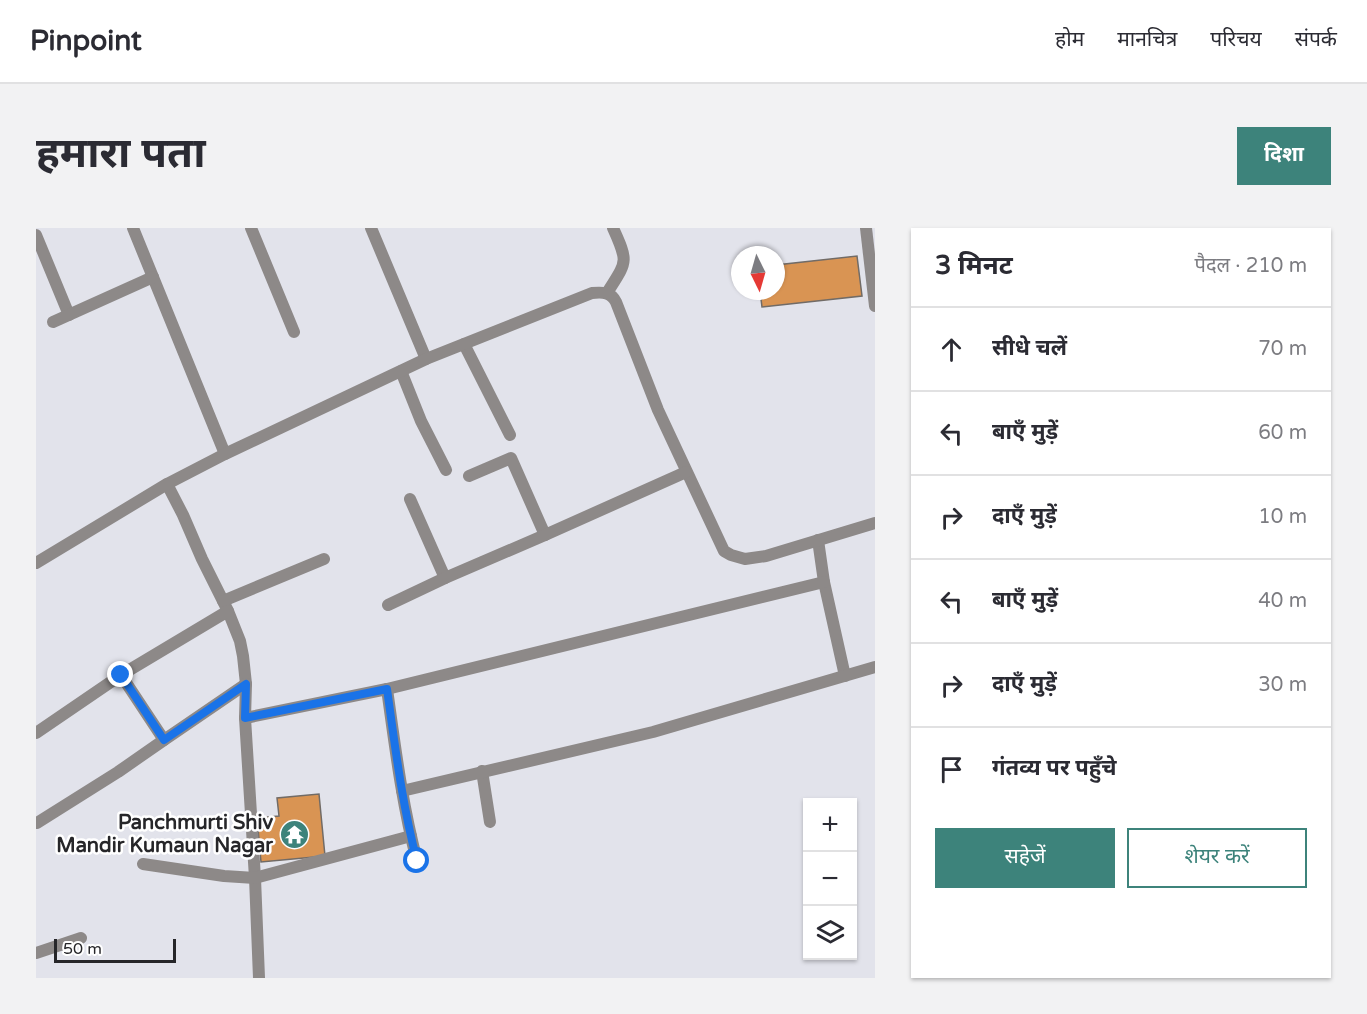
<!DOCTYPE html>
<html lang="hi">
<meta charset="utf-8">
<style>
:root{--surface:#fff;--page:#f2f2f3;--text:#2b2b33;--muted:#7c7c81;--line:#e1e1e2;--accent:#3d837b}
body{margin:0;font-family:"Varela Round","Noto Sans Devanagari",sans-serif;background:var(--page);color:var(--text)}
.controls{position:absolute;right:18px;bottom:18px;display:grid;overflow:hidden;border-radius:0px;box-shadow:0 2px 4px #0004}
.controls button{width:54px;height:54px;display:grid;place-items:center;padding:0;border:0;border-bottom:2px solid var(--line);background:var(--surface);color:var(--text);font:30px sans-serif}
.compass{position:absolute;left:695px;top:18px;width:54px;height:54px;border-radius:50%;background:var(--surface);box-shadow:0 2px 4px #0004;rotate:175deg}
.scale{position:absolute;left:18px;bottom:15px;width:122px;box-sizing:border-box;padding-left:6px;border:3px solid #262629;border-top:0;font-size:16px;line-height:21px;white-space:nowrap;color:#262629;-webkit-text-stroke:4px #fff;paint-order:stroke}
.stop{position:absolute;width:18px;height:18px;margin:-14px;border:4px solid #1a73e8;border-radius:50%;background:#fff}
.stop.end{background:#1a73e8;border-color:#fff;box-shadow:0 2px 6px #0008}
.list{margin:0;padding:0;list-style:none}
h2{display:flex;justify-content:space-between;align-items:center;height:78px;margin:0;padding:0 24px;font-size:26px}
h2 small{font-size:20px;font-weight:400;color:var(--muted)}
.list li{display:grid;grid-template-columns:39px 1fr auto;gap:18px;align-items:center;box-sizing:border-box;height:84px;padding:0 24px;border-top:2px solid var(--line)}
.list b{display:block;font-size:22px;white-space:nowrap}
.list em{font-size:20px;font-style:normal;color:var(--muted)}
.actions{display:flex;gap:12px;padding:18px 24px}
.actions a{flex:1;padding:14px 0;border:2px solid var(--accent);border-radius:0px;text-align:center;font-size:21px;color:var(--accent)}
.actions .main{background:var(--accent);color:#fff}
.icon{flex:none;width:33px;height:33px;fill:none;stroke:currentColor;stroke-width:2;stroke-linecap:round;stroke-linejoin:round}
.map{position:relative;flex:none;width:839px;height:750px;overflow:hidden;border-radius:0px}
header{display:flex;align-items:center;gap:36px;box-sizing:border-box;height:84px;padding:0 30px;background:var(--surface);border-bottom:2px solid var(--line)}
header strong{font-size:28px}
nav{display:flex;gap:33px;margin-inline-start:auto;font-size:21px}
.intro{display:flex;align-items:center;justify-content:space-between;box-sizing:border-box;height:144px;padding:0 36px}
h1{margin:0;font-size:42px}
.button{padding:15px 27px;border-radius:0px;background:var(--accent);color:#fff;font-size:21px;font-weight:700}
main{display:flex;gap:36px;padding:0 36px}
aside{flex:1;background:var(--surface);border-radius:0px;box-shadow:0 2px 4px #0004}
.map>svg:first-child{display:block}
.building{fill:#d99453;stroke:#716b66;stroke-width:1.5}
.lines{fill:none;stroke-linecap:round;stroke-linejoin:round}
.street{stroke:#8d8988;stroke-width:12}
.route{stroke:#1a73e8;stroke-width:8}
.labels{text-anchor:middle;stroke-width:5;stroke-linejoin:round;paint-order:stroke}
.poi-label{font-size:20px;font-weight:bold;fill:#262629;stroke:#fff;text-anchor:end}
</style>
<header>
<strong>Pinpoint</strong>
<nav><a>होम</a><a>मानचित्र</a><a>परिचय</a><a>संपर्क</a></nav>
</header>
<div class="intro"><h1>हमारा पता</h1><a class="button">दिशा</a></div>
<main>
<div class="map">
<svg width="839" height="750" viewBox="0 0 839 750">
<rect width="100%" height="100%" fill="#e2e3eb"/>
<g class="building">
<polygon points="821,28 826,68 726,79 724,63 740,63 740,37"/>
<polygon points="283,566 289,628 225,634 221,590 243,588 241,570"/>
</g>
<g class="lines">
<g class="street">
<polyline points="97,0 189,226"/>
<polyline points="215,0 258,104"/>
<polyline points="335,0 390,131"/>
<polyline points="830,0 839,78"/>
<polyline points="0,7 33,87"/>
<path d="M571 65C591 33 593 35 577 0"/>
<polyline points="17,94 117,49"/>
<polyline points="428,116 474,207"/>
<polyline points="365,143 385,193 410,242"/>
<polyline points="433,248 475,230 509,307"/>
<polyline points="131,256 147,287 166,331 192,383 204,413 207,428 210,456 209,490 219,650 223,750"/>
<polyline points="374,271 409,350"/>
<polyline points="782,312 788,354 809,448"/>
<path d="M0 335 131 256 189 226 390 131 556 65C567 64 575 64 580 74L622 182 688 323 695 327 709 331 730 328 839 295"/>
<polyline points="187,373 288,331"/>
<polyline points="352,377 409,350 509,307 650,244"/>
<polyline points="192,383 85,447 128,512 210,456"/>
<path d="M351 461C359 518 366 576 381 633"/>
<polyline points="209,490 351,461 788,354"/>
<polyline points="0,505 85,447"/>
<polyline points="446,543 454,594"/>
<polyline points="366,563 617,504 839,439"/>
<polyline points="1,595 82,544 128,512"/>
<polyline points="107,636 188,648 219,650 375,608"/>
<polyline points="0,725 45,710"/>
</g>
</g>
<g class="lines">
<path class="route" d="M85 447 128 512 210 456 209 490 351 461C359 518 366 576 381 633"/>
</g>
<defs>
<symbol id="temple-disc" viewBox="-11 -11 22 22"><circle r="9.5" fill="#3d837b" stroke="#fff"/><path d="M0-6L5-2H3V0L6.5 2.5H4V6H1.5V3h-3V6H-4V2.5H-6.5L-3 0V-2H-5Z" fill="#fff"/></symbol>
</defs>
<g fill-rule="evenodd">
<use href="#temple-disc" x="242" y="590" width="33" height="33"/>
</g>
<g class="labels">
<g class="poi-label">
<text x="237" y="601">Panchmurti Shiv<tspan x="237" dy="23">Mandir Kumaun Nagar</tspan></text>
</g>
</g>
</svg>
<div class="controls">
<button>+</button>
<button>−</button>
<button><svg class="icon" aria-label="layers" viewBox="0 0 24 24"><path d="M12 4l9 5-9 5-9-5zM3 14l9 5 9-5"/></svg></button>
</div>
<svg class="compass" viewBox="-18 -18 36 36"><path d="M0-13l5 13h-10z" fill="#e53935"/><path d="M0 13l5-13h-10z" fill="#7c7c81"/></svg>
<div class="scale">50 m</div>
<div class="stop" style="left:381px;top:633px"></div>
<div class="stop end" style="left:85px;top:447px"></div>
</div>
<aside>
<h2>3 मिनट<small>पैदल · 210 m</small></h2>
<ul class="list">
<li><svg class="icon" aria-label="ahead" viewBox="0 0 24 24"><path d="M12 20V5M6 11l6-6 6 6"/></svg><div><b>सीधे चलें</b></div><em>70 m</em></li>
<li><svg class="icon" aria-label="left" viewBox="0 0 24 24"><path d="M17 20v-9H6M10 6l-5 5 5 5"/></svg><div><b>बाएँ मुड़ें</b></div><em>60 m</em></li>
<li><svg class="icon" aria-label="right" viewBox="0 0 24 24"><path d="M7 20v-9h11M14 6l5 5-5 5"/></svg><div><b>दाएँ मुड़ें</b></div><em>10 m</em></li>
<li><svg class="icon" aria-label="left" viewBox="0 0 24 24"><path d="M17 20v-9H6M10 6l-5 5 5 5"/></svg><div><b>बाएँ मुड़ें</b></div><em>40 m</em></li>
<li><svg class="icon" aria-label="right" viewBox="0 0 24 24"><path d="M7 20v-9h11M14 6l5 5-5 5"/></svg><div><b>दाएँ मुड़ें</b></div><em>30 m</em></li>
<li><svg class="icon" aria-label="arrive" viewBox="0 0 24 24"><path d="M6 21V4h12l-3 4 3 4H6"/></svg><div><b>गंतव्य पर पहुँचे</b></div></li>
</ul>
<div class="actions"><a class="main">सहेजें</a><a>शेयर करें</a></div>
</aside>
</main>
